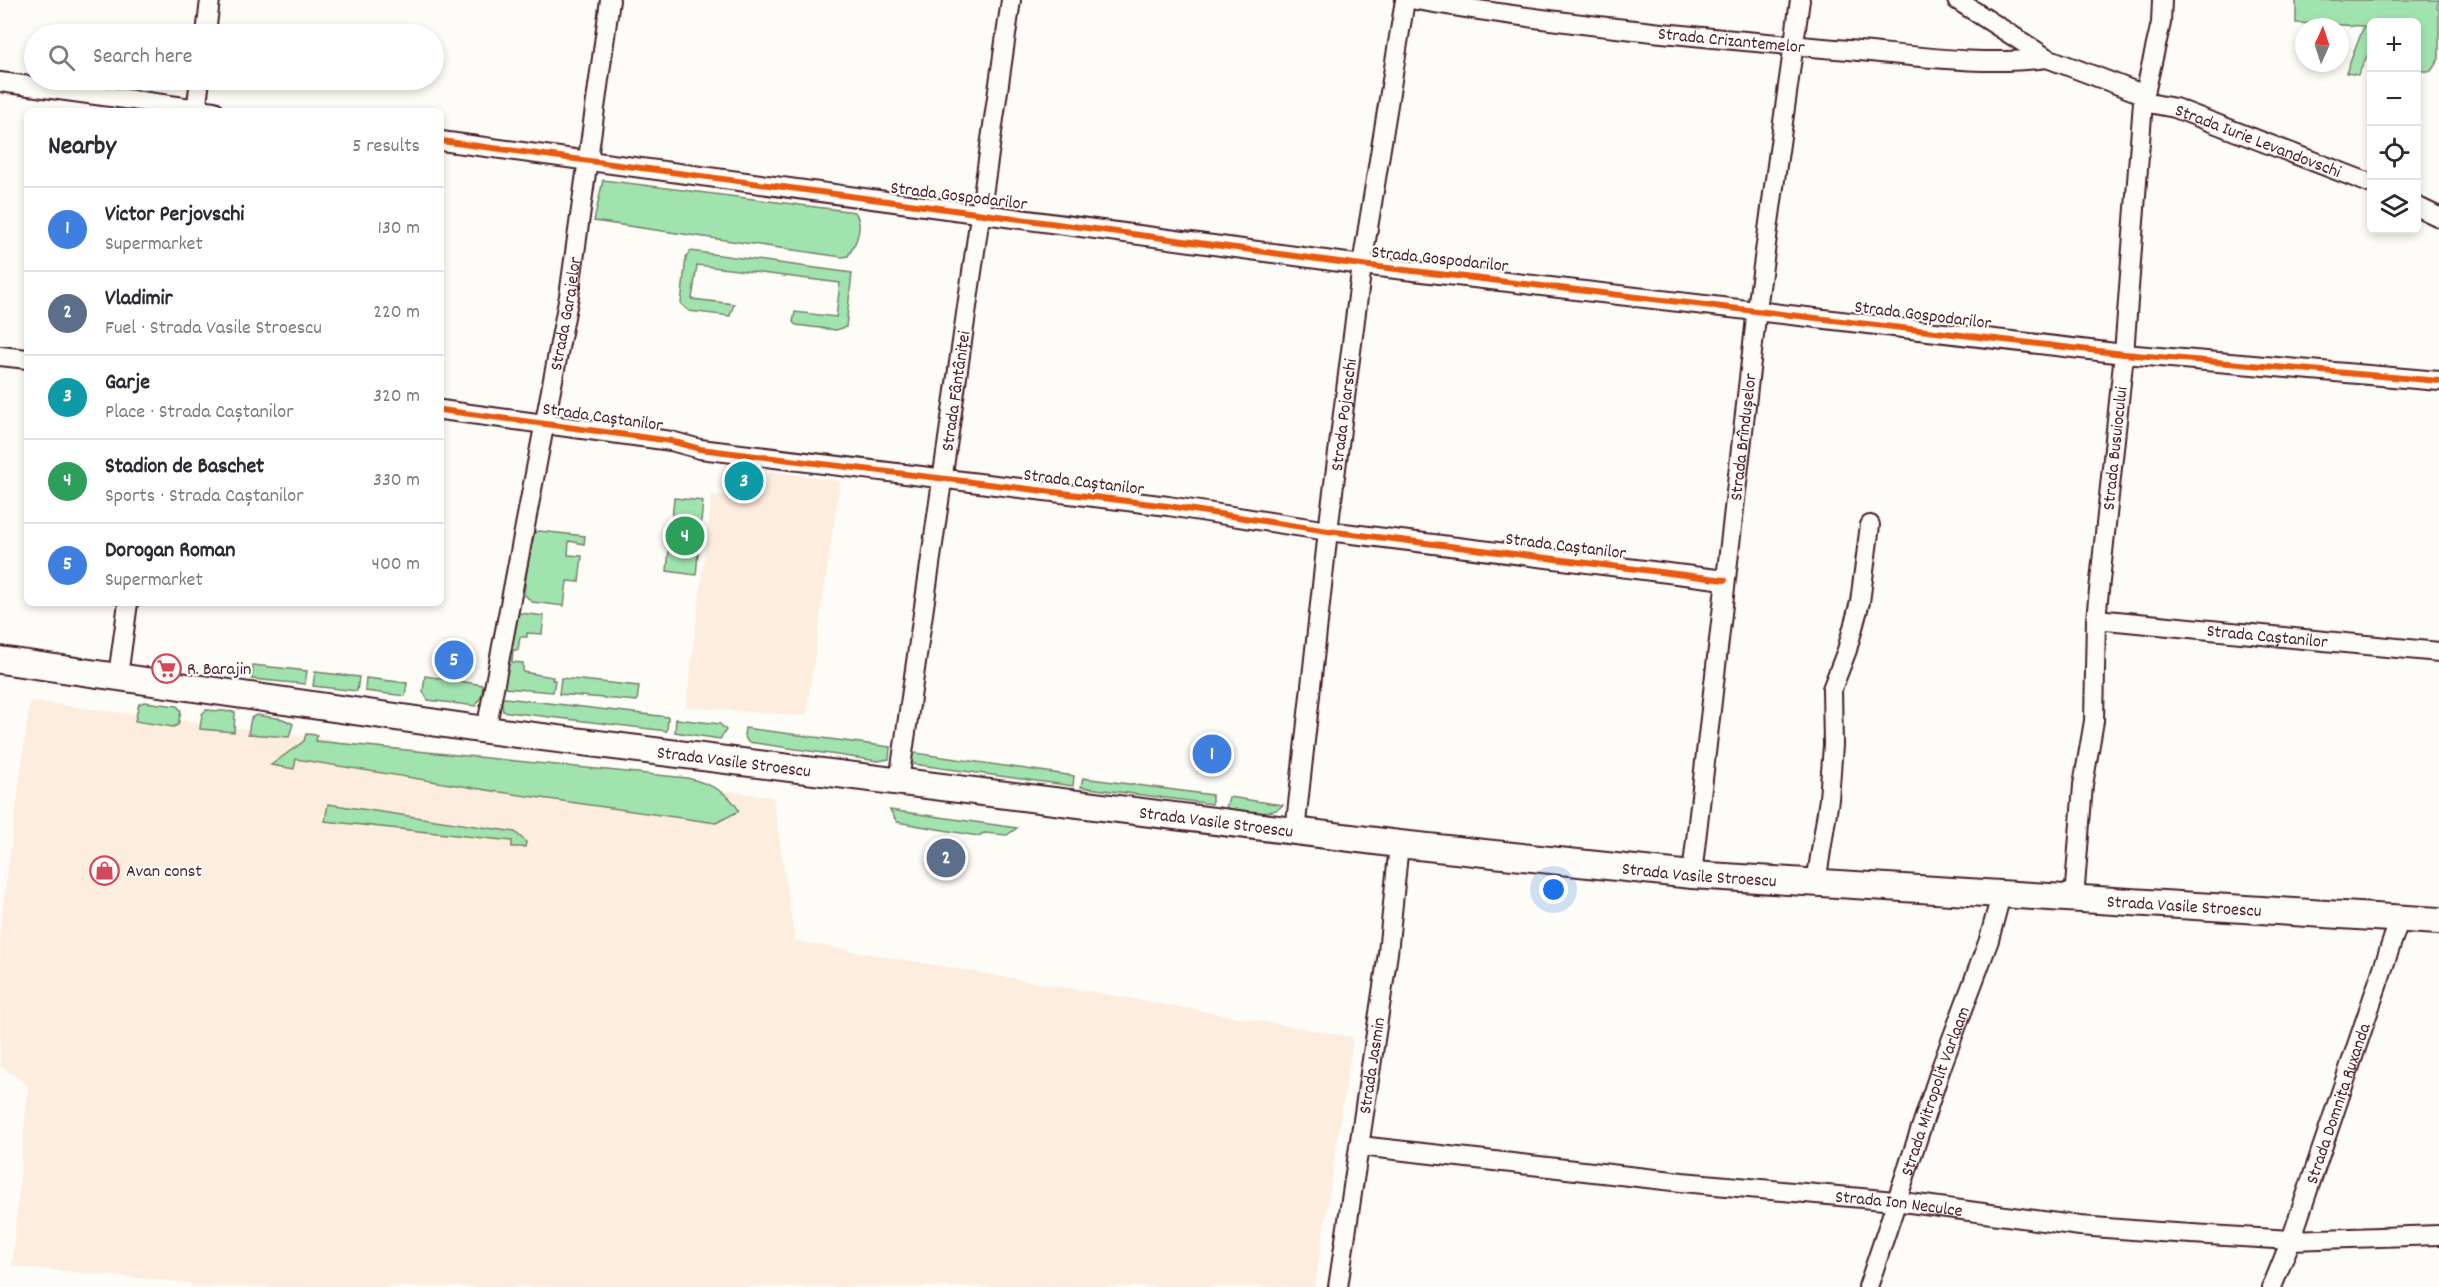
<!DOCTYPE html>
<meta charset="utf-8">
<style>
:root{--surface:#fff;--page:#f2f2f3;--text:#2b2b33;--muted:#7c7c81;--line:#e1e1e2;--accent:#7c3aed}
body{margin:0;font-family:Dekko,sans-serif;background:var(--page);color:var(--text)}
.controls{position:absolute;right:18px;top:18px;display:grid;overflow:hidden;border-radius:9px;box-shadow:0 3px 9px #0003}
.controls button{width:54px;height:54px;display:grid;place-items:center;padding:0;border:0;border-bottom:2px solid var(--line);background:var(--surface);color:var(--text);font:30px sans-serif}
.compass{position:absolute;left:2295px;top:18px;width:54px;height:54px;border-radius:50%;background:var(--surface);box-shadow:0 3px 9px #0003;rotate:3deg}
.you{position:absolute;left:1554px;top:890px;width:21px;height:21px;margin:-15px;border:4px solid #fff;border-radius:50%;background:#1a73e8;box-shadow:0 0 0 9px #1a73e833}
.badge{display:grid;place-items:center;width:39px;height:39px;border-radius:50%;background:var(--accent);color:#fff;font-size:20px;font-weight:700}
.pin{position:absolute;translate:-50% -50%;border:3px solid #fff;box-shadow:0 2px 6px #0006}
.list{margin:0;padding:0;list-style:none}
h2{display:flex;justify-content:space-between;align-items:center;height:78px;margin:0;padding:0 24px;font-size:26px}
h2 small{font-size:20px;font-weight:400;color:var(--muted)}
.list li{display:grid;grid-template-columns:39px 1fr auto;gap:18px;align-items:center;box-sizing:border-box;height:84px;padding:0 24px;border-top:2px solid var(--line)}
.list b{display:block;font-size:22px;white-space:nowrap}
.list p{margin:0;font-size:20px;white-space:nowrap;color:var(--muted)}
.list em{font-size:20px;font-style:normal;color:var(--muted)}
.icon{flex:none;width:33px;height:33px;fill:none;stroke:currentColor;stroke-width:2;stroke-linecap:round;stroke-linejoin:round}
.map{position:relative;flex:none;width:2439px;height:1287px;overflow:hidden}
.search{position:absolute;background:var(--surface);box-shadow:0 3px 9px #0003;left:24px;top:24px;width:420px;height:66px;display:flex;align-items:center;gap:15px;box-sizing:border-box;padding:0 21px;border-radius:33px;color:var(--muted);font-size:22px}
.panel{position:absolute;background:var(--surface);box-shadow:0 3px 9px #0003;left:24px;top:108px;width:420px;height:498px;border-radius:9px}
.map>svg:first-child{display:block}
.built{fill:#fceddf}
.green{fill:#a1e3ae;stroke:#76816c;stroke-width:1.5}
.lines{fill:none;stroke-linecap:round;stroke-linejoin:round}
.minor-casing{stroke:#4a1f2b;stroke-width:22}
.secondary-casing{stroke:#4a1f2b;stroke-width:30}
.minor{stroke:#fdfcf7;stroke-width:18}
.secondary{stroke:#fdfcf7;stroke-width:26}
.cycleway-casing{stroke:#fdfcf7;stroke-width:10}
.cycleway{stroke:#e8590c;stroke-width:6}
.labels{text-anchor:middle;stroke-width:4.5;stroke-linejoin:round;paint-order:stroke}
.street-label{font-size:18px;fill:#4a1f2b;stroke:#fdfcf7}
.poi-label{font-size:18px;fill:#4a1f2b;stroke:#fdfcf7;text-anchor:start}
</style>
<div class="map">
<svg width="2439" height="1287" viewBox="0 0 2439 1287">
<rect width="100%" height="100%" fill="#fdfcf7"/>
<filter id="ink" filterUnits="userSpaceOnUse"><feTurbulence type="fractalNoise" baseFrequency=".0167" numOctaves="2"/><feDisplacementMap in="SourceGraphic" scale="12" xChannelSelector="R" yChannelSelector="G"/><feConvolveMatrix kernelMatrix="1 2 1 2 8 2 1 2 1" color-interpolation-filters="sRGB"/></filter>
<g filter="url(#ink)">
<g class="built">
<polygon points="769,471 840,481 806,716 686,707 712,495 764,496"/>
<polygon points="30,701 773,797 795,941 1353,1037 1315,1287 191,1287 190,1283 12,1266 28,1086 0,1065 0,929"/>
</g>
<g class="green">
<polygon points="2296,0 2439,0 2437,8 2439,10 2439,59 2431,71 2417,71 2416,22 2372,22 2371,48 2358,75 2346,73 2364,26 2296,23"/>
<path d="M603 180 855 212C864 226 856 244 848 256L842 257 594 221Z"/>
<polygon points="690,251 852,273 846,327 836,330 796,325 793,322 795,312 836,317 840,283 697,265 692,299 734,304 730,316 689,311 681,304 686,257"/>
<polygon points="674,498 703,501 696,575 667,571"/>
<polygon points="539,531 585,536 584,544 569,541 568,555 582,556 579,582 567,581 564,606 532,602 524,594 531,534"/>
<polygon points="512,612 544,616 542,634 527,633 527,637 520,637 518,650 513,650 512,662 523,663 523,672 553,677 552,680 555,680 553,692 504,688 501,683"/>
<polygon points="253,665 307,671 305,684 252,679"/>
<polygon points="315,672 359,677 357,691 313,686"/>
<polygon points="425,676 483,685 482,695 476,706 428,700 423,691"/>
<polygon points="366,678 407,683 405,696 365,691"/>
<polygon points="561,678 639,686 637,701 559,694"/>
<polygon points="505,698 668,717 667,731 508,712 503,711 501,699"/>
<polygon points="144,702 177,706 181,711 178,725 173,727 135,721 139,704"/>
<polygon points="206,710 235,712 234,732 200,729 202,714"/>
<polygon points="256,715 283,719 293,724 289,737 248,734 251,718"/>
<polygon points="676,719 720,724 726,730 720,739 675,732"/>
<polygon points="745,728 890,747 889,759 878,761 748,742 744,735"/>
<path d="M306 734 317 735 316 741 687 778C707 783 729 791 739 811L716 823 493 791 296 759 294 769 271 765 304 741Z"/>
<polygon points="915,753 1074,776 1073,786 913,764 910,760 910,755"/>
<polygon points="1083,778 1212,795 1212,804 1081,787"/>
<path d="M1229 797 1283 805C1269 819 1244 810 1226 808Z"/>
<polygon points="328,804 515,832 526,842 525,847 512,847 512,841 325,821"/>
<polygon points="890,810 1017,828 1007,835 984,833 978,836 897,822"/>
</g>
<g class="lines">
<defs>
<g id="minor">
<path id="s1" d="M1416 0C1555 24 1695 37 1835 49 1905 54 1977 67 2047 58"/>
<polyline points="1957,0 2047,58 2145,95"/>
<polyline points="206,34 210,0"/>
<polyline points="0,82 214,111"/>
<path id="s2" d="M2143 102 2175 108 2372 184"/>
<polyline points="196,111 200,80"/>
<polyline points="441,141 1362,265 2124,354 2439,381"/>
<polyline points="2416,206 2439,217"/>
<polyline points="0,356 27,359"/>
<polyline points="441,410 671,441 700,449 1168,506 1328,531 1725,580"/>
<path id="s3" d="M2096 619 2439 652"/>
<polyline points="118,676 128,603"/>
<path id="s4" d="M486 730 569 296 610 0"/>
<path id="s5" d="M899 781 1011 0"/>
<path id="s6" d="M1295 832 1328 531 1362 265 1405 0"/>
<path id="s7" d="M1692 875 1757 309 1800 0"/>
<polyline points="1816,883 1829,799 1833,745 1832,689 1847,650 1860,602 1870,525"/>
<path id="s8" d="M2074 899 2083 785 2094 721 2096 619 2124 354 2143 102 2161 23 2162 0"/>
<path id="s9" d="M1360 1146 1682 1182 1895 1201 2080 1226 2159 1232 2291 1240 2439 1235"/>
<path id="s10" d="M1338 1287 1388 953 1399 844"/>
<path id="s11" d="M1868 1287 1942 1065 1989 940 2001 895"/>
<path id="s12" d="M2272 1287 2291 1240 2400 918"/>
</g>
<g id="secondary">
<path id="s13" d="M0 660 486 730 1399 844 1692 875 2439 921"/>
</g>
</defs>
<use href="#minor" class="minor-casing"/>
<use href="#secondary" class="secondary-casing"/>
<use href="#minor" class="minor"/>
<use href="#secondary" class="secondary"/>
<defs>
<g id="cycleway">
<polyline points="441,141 1362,265 2124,354 2439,381"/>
<polyline points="441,410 671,441 700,449 1168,506 1328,531 1725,580"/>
</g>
</defs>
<use href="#cycleway" class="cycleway-casing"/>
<use href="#cycleway" class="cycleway"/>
</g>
</g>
<defs>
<symbol id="supermarket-ring" viewBox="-11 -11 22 22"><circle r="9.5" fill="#fdfcf7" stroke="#d1495b" stroke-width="1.5"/><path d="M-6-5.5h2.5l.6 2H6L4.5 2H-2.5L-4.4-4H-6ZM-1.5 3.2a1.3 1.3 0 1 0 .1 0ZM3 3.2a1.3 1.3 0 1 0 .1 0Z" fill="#d1495b"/></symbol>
<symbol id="shop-ring" viewBox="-11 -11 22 22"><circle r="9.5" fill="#fdfcf7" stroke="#d1495b" stroke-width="1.5"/><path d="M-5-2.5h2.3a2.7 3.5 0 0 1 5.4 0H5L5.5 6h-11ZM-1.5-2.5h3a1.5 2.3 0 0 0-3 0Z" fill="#d1495b"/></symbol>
</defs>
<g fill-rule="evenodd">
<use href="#supermarket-ring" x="150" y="652" width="33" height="33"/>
<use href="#shop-ring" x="88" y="854" width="33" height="33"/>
</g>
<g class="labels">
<g class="street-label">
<text dy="6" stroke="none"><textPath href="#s1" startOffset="318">Strada Crizantemelor</textPath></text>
<text dy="6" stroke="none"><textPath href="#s2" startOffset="122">Strada Iurie Levandovschi</textPath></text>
<text transform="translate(959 195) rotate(7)" y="6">Strada Gospodarilor</text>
<text transform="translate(1440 258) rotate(6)" y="6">Strada Gospodarilor</text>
<text dy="6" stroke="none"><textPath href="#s4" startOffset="424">Strada Garajelor</textPath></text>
<text transform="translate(1923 314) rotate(7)" y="6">Strada Gospodarilor</text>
<text dy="6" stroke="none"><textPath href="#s5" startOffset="394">Strada Fântâniței</textPath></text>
<text dy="6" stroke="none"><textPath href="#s6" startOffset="420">Strada Pojarschi</textPath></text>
<text transform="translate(603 416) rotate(8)" y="6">Strada Caștanilor</text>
<text dy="6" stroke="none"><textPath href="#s7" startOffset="441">Strada Brîndușelor</textPath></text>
<text dy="6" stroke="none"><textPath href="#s8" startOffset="453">Strada Busuiocului</textPath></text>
<text transform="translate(1084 481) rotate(7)" y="6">Strada Caștanilor</text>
<text transform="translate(1566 545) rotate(7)" y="6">Strada Caștanilor</text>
<text dy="6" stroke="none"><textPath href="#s3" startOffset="172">Strada Caștanilor</textPath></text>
<text dy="6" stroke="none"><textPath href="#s13" startOffset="741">Strada Vasile Stroescu</textPath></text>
<text dy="6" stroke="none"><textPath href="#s13" startOffset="1227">Strada Vasile Stroescu</textPath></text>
<text dy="6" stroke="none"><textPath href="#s13" startOffset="1713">Strada Vasile Stroescu</textPath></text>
<text dy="6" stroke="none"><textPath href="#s13" startOffset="2199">Strada Vasile Stroescu</textPath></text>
<text dy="6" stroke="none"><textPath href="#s10" startOffset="224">Strada Jasmin</textPath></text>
<text dy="6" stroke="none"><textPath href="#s11" startOffset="207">Strada Mitropolit Varlaam</textPath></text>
<text dy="6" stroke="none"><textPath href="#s12" startOffset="195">Strada Domnița Ruxanda</textPath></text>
<text dy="6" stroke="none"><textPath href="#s9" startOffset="542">Strada Ion Neculce</textPath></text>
</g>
<g class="poi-label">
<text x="187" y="674">R. Barajin</text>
<text x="126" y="876">Avan const</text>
</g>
</g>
</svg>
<div class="controls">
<button>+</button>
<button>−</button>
<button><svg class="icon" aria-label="locate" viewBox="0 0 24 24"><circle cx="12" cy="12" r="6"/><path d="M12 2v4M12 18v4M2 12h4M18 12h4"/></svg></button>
<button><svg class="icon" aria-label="layers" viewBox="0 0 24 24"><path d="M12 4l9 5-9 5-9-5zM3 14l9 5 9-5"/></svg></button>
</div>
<svg class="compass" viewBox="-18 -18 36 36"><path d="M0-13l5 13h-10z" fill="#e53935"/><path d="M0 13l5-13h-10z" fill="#7c7c81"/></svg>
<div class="you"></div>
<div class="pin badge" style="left:1212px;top:754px;background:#3f7fe0">1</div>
<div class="pin badge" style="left:946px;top:858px;background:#5c6f8a">2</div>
<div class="pin badge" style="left:744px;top:481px;background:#0f9aa8">3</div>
<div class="pin badge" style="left:685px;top:536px;background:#2e9e5b">4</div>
<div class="pin badge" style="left:454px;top:660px;background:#3f7fe0">5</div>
<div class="search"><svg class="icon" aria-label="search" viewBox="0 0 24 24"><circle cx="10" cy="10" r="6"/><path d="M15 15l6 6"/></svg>Search here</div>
<section class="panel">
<h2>Nearby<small>5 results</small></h2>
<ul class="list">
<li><span class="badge" style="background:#3f7fe0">1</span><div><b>Victor Perjovschi</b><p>Supermarket</p></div><em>130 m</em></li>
<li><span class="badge" style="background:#5c6f8a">2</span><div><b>Vladimir</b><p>Fuel · Strada Vasile Stroescu</p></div><em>220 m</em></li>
<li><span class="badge" style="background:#0f9aa8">3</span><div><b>Garje</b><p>Place · Strada Caștanilor</p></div><em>320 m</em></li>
<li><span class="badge" style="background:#2e9e5b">4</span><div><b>Stadion de Baschet</b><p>Sports · Strada Caștanilor</p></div><em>330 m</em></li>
<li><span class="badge" style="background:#3f7fe0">5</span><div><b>Dorogan Roman</b><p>Supermarket</p></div><em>400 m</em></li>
</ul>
</section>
</div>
